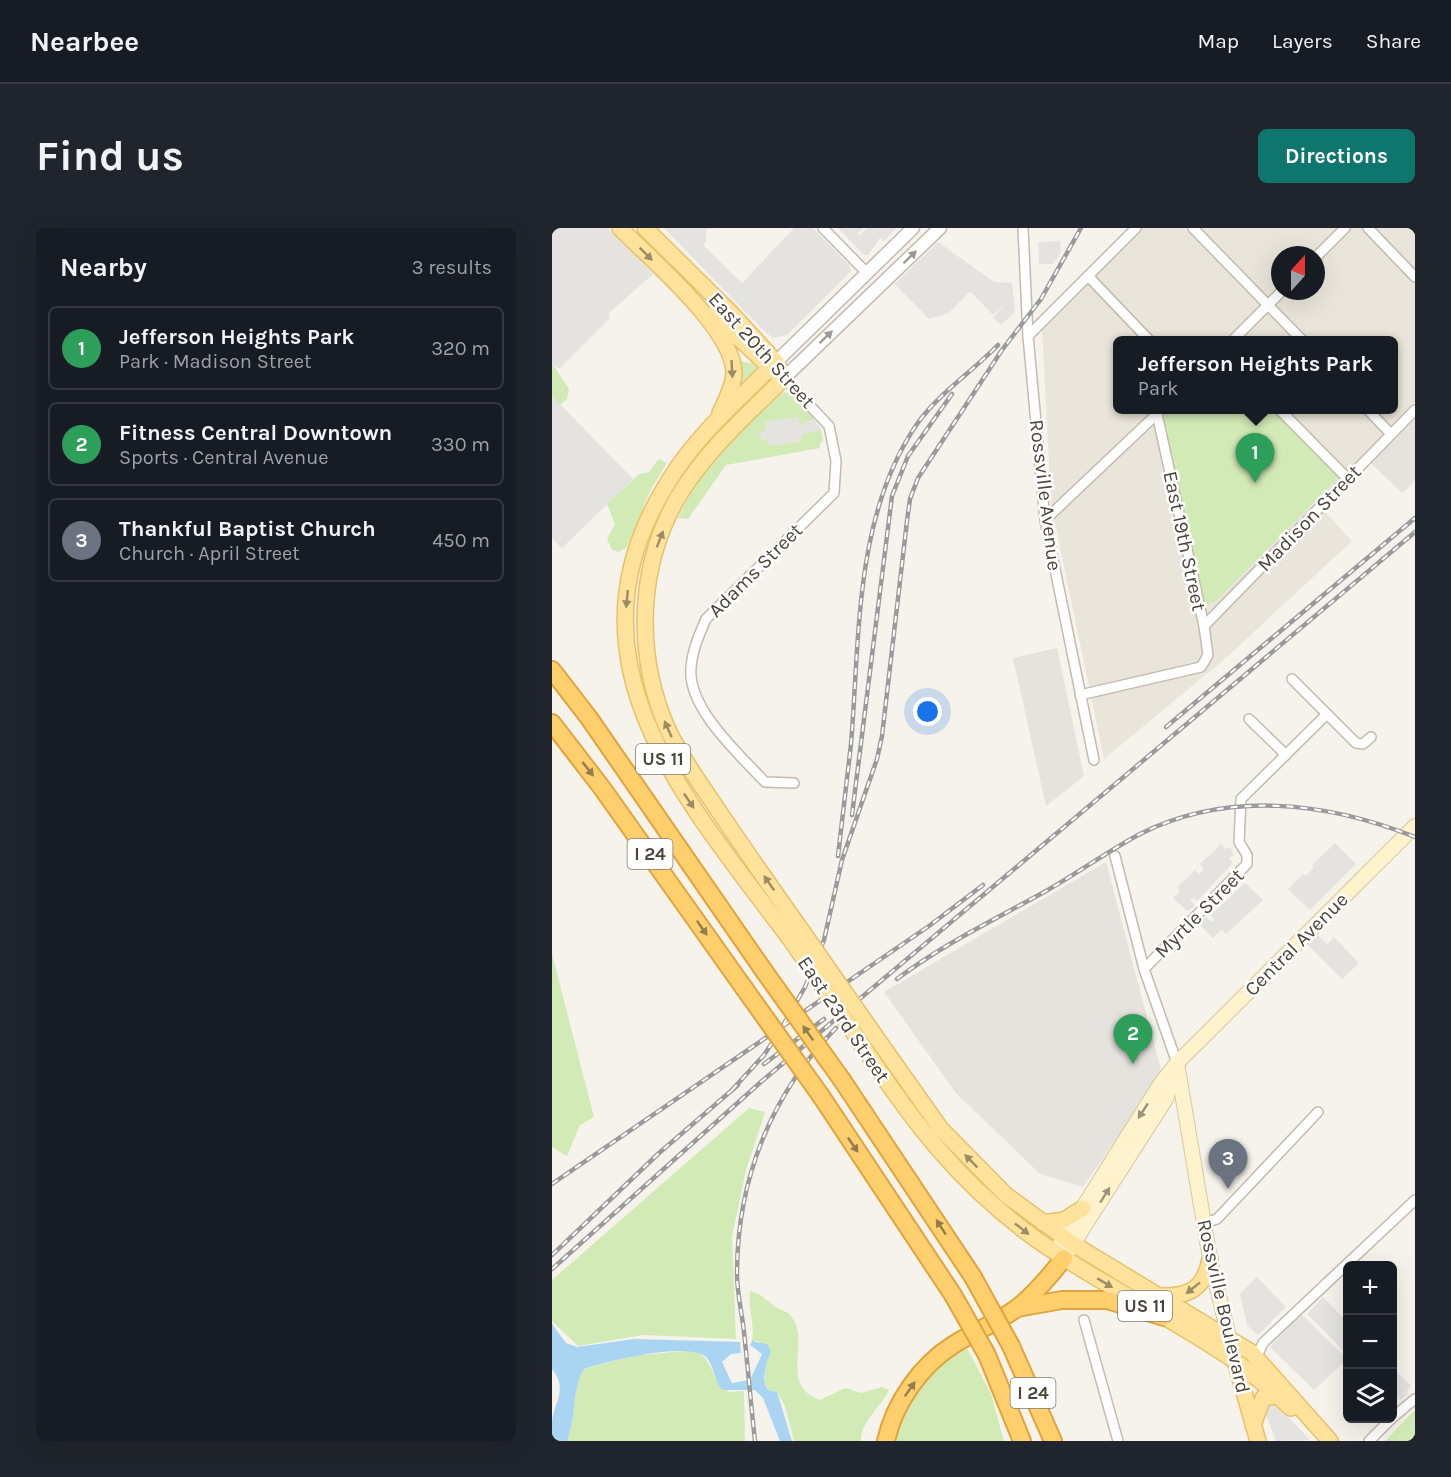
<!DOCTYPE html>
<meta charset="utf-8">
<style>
:root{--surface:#171b24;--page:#20242c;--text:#f1f3f6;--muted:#9ea1a6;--line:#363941;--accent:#0f766e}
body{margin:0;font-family:Karla,sans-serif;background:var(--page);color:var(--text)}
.controls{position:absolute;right:18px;bottom:18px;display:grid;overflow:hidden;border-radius:9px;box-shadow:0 6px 24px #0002}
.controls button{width:54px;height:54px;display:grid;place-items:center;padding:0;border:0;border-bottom:2px solid var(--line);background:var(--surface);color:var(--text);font:30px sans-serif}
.compass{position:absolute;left:719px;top:18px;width:54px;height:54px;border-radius:50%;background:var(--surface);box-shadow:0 6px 24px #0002;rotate:21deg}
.you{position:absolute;left:376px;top:484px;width:21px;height:21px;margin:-15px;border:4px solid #fff;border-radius:50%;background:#1a73e8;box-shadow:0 0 0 9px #1a73e833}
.badge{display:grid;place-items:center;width:39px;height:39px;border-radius:50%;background:var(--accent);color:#fff;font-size:20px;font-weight:700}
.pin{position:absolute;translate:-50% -50px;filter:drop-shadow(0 2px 3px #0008)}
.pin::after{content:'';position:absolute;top:32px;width:21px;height:18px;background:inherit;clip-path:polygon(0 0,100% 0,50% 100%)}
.popup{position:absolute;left:561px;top:108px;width:285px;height:78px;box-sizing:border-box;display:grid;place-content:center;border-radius:9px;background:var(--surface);filter:drop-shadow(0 2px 4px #0005);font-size:20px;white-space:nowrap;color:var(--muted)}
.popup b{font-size:22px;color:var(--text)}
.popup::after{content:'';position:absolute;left:50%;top:100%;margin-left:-12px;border:12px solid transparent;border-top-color:var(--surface)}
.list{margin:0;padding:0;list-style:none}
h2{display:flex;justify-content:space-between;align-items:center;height:78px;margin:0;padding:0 24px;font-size:26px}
h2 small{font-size:20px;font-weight:400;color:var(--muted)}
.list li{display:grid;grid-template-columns:39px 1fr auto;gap:18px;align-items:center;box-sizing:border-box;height:84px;margin:0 12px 12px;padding:0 12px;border:2px solid var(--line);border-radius:9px}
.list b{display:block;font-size:22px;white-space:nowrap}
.list p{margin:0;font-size:20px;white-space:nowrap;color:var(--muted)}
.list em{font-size:20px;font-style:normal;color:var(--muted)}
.icon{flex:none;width:33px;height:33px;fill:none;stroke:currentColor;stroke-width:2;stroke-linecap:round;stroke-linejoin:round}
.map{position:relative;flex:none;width:863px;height:1213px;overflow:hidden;border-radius:9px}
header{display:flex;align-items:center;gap:36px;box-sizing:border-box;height:84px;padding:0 30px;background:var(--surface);border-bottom:2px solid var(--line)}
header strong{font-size:28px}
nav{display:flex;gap:33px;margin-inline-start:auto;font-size:21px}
.intro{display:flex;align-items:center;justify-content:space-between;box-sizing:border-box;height:144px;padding:0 36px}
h1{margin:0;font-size:42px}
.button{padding:15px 27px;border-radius:9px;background:var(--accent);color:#fff;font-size:21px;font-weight:700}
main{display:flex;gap:36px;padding:0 36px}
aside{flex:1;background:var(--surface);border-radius:9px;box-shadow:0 6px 24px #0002}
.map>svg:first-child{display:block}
.residential{fill:#eae5da;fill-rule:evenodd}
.industrial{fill:#e6e2dd}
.green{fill:#d2eab5}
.parking{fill:#e5e3e0}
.water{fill:#a9d4f2}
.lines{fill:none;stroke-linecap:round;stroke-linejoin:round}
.minor-casing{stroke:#c2bbae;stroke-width:12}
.tertiary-casing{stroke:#c2bbae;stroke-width:15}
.secondary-casing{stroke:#d6c79b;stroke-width:16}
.primary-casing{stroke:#e6c16a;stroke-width:18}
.motorway-casing{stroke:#e0a43c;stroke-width:20}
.minor{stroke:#fff;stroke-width:9}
.tertiary{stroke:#fff;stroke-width:12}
.secondary{stroke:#fff3cd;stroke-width:14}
.primary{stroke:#ffe39c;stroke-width:15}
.motorway{stroke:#ffcf6e;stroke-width:16}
.rail-casing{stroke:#9a9a9a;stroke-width:4.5}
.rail{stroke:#fff;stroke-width:2;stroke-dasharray:7;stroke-linecap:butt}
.primary-bridge-casing{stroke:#e6c16a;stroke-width:18;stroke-linecap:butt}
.motorway-bridge-casing{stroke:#e0a43c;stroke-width:20;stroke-linecap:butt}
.primary-bridge{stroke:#ffe39c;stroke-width:15}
.motorway-bridge{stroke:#ffcf6e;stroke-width:16}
.oneway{fill:#9c8c66}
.oneway2{fill:#9c9892}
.oneway3{fill:#937c4e}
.oneway4{fill:#9c937c}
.labels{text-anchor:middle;stroke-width:5;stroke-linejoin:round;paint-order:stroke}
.shield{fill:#fff;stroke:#817c74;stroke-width:1.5}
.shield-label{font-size:18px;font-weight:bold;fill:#4b4439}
.street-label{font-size:20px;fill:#4b4439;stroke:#fff}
</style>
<header>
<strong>Nearbee</strong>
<nav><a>Map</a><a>Layers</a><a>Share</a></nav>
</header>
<div class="intro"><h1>Find us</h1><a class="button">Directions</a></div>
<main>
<aside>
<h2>Nearby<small>3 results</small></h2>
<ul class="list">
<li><span class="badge" style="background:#2e9e5b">1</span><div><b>Jefferson Heights Park</b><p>Park · Madison Street</p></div><em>320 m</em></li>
<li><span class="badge" style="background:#2e9e5b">2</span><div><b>Fitness Central Downtown</b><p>Sports · Central Avenue</p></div><em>330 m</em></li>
<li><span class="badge" style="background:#6b7280">3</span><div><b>Thankful Baptist Church</b><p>Church · April Street</p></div><em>450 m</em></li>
</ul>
</aside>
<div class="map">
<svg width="863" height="1213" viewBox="0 0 863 1213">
<rect width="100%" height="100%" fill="#f6f3ec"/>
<path class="residential" d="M588 0H863V174L764 274 800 313 675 429 552 531 499 276 490 99ZM728 27H764V63H728ZM565 112H841V182H565Z"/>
<g class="industrial">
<polygon points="863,191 863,253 850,265 819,235"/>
<polygon points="505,420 532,548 494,578 461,430"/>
<polygon points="554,634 610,846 531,959 488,946 404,865 332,764"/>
</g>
<g class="green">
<polygon points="188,133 208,137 186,165"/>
<polygon points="0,135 17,161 15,171 8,177 0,168"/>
<path d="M233 164 241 166 262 191 248 198 246 189 214 194 215 202 210 212 216 211 217 218 249 213 248 207 269 201 271 214 268 215V220L174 237 136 291 126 290C132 278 138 265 146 253 159 235 215 169 233 164Z"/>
<polygon points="619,182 721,182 787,249 665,372 657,376 649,370 612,188"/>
<polygon points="107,231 115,235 98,263 75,319 67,324 60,322 55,311 63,296 55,276 87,246 97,244"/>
<polygon points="0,726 42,889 28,897 15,928 0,919"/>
<polygon points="197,880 213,884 194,942 180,1009 184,1111 91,1107 26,1118 0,1093 0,1052"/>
<path d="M198 1063C209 1066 213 1071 222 1078 226 1081 234 1083 238 1087 261 1112 225 1157 268 1172L293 1160 309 1165 330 1159 337 1162C329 1180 309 1192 309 1213H242L233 1178 225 1164 216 1162C209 1150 215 1136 219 1123L206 1113H200C203 1096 196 1081 198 1063Z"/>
<path d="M415 1120 439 1166 452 1213H344C354 1174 379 1140 415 1120Z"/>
<path d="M143 1122C163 1135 157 1148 177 1164L192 1163 193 1213H15C25 1189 19 1163 32 1141L79 1128Z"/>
<polygon points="863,1182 863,1213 833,1213"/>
</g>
<g class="parking">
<polygon points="0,0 56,0 101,46 57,85 58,90 7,141 0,135"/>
<polygon points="112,0 168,0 154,1 154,14 151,17 190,55 242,0 261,0 298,38 299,43 235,107 221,110 212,103"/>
<polygon points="286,0 311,0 306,5 308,7 315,0 345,0 332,13 328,10 316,27 312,27"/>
<polygon points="508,13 509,24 501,36 487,36 486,14"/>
<polygon points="386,14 442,54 460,55 463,84 449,97 441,90 453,77 441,87 418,63 397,85 377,91 343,56"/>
<polygon points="0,168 81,251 10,320 0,310"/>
<polygon points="247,189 248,197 262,191 269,201 249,207 250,213 217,218 216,211 209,212 207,204 215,202 214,194"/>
<polygon points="783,615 804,636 758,682 736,661 751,646 754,648 762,639 760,637"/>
<polygon points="669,616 673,621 678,619 682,627 677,630 681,635 646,672 637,670 643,678 635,683 621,670 628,663 625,659 643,642 647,646 650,644 651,639 648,636"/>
<polygon points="693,655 711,672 674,706 670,701 661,710 647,696 653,689 661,694 663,692 658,688"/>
<polygon points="764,706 775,716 782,709 807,735 790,751 754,715"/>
<polygon points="705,1049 734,1079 706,1107 695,1097 688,1066"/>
<polygon points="771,1069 795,1094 795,1119 791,1122 755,1086"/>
<polygon points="749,1086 795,1131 762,1162 718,1119"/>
<polygon points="841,1140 859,1158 855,1163 856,1166 849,1172 841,1170"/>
<polygon points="718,1175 724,1176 758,1212 724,1213 712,1182"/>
</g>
<path class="water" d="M0 1096 14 1115 25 1119 82 1111 188 1114 189 1125 179 1126 170 1134 180 1155 198 1152 210 1126 198 1117 200 1113 215 1116 219 1123C215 1136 208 1150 216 1162L225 1164 240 1213H228L211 1170 203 1162H170C163 1153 161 1136 154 1129 135 1113 55 1133 32 1141 19 1163 25 1189 15 1213H0C0 1207 0 1199 0 1193 3 1173 16 1161 0 1141Z"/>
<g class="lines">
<defs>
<g id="minor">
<polyline points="271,0 314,44"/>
<polyline points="471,0 476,108 493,292 542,532"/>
<polyline points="641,0 750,112"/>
<polyline points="816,0 863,49"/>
<polyline points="764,29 793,0"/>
<polyline points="536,48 597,112"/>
<polyline points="476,108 584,0"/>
<polyline points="681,112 730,63"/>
<path d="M232 150 277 198 284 233 282 265 154 391C147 407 140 423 139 440 135 480 188 527 213 554L242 555"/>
<polyline points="728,182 795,250"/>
<polyline points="816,182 839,206"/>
<polyline points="493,292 608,183"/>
<polyline points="652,398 863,182"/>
<polyline points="740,451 804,515 811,516 819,509"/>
<polyline points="528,467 649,439 656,427 652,398 605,186"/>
<polyline points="697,491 734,527"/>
<polyline points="563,628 592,741 625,835"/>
<polyline points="592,741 695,636 695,627 687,614 689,571 775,486"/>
<polyline points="652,995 665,991 766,884"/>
<polyline points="532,1092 566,1213"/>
<polyline points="705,1128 711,1115 863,972"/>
<polyline points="840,1190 863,1171"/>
<polyline points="817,1213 840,1190"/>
</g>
<g id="tertiary">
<polyline points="224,134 361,0"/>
<polyline points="232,150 388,0"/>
</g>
<g id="secondary">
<polyline points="625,835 658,1031 677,1109"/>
<polyline points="503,1024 609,855 625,835 863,598"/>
<polyline points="512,1030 614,871 622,844"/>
</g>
<g id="primary">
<path d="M68 0C98 31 183 102 182 146 181 160 174 172 168 185"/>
<polyline points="93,0 180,86 224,134 228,142"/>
<polyline points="161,86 224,145"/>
<path d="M224 134C187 171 146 206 118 251 2 433 136 573 241 715"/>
<path d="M232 150C197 185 158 219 131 261 85 333 82 425 116 502 129 529 147 554 164 579 192 621 221 662 250 703"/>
<polyline points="326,812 389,901 454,967 521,1016 699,1124 778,1213"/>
<path d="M314 823C363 897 408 955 481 1009 545 1055 618 1088 683 1133 703 1147 721 1164 739 1180"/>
<polyline points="491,995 512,992 531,980"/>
<path d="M610 1068C638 1068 652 1061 658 1031"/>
<polyline points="682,1129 706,1213"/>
<polyline points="701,1197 711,1170 725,1168"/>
</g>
<g id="motorway">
<polyline points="0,442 37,490 212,743"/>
<polyline points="0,495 50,560 192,760"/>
<polyline points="290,852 421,1049"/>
<polyline points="269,868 401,1067"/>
<polyline points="465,1080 510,1072 555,1072 612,1089"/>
<polyline points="459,1118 501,1213"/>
<polyline points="435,1127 470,1213"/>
<path d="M334 1213C342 1176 368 1138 401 1117 421 1104 445 1095 465 1080 483 1066 498 1048 512 1030"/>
</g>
</defs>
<use href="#minor" class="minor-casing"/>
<use href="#tertiary" class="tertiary-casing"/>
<use href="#secondary" class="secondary-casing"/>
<use href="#primary" class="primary-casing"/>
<use href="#motorway" class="motorway-casing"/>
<use href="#minor" class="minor"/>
<use href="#tertiary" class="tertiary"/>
<use href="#secondary" class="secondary"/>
<use href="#primary" class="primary"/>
<use href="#motorway" class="motorway"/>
<defs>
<g id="rail">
<polyline points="614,499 863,290"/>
<polyline points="300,587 340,268 356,228 400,166"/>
<path d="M286 628C290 591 295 553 299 516 308 409 302 288 365 196 387 165 420 144 446 117"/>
<path d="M345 751C391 716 444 691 494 663 526 645 556 623 588 606 676 562 775 574 863 609"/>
<polyline points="212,836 272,791"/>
<polyline points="180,862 212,827 226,806 253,759 272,712 290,632 325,531 330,508 355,293 358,271 366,250 450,122 489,71 529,0"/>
<polyline points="0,956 377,698 431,657"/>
<polyline points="0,1027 106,926 186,857"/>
<polyline points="0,1041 210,853 863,304"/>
<path d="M203 1213C199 1177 196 1141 192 1104 190 1085 185 1065 185 1046 185 952 219 866 284 800"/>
</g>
</defs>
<use href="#rail" class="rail-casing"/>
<use href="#rail" class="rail"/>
<defs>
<g id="primary-bridge">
<polyline points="250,703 326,812"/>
<polyline points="241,715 314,823"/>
</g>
<g id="motorway-bridge">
<polyline points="212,743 290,852"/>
<polyline points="192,760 269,868"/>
<polyline points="421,1049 459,1118"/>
<polyline points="401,1067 435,1127"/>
</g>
</defs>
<use href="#primary-bridge" class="primary-bridge-casing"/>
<use href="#motorway-bridge" class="motorway-bridge-casing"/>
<use href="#primary-bridge" class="primary-bridge"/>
<use href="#motorway-bridge" class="motorway-bridge"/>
</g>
<defs><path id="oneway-solid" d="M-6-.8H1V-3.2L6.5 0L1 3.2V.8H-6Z" transform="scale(1.5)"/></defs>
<g class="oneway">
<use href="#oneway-solid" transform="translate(94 26) rotate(45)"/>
<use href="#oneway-solid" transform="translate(180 141) rotate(87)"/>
<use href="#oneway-solid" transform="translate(108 311) rotate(-69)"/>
<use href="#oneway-solid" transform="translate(75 371) rotate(96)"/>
<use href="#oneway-solid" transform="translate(116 501) rotate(-114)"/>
<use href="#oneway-solid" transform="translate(137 573) rotate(56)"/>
<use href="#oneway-solid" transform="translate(217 655) rotate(-125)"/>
<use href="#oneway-solid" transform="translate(419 933) rotate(-135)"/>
<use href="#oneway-solid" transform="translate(470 1001) rotate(38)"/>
<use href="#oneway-solid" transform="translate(553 1055) rotate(31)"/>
<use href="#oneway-solid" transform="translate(641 1060) rotate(141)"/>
</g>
<g class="oneway2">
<use href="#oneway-solid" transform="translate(358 29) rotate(-44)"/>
<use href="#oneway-solid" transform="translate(274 109) rotate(-44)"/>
</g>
<g class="oneway3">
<use href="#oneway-solid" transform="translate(36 541) rotate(52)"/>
<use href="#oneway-solid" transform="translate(150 700) rotate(55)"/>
<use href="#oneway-solid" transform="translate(256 805) rotate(-125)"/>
<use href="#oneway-solid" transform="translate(301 917) rotate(56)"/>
<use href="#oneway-solid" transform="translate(389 999) rotate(-123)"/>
<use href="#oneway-solid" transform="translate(358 1161) rotate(-55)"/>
</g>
<g class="oneway4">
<use href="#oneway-solid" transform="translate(591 883) rotate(123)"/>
<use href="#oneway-solid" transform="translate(553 967) rotate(-58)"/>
</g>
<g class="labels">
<g class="shield">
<rect x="84" y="516" width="54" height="30" rx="4.5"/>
<rect x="75.5" y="611" width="45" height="30" rx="4.5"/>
<rect x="566" y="1063" width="54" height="30" rx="4.5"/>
<rect x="458.5" y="1150" width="45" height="30" rx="4.5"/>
</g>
<g class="shield-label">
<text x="111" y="537">US 11</text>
<text x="98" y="632">I 24</text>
<text x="593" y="1084">US 11</text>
<text x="481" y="1171">I 24</text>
</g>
<g class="street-label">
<text transform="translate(210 122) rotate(48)" y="7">East 20th Street</text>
<text transform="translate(494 267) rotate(83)" y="7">Rossville Avenue</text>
<text transform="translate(757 290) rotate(-46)" y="7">Madison Street</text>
<text transform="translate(633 313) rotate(78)" y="7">East 19th Street</text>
<text transform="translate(203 342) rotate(-45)" y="7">Adams Street</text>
<text transform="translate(647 685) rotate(-45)" y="7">Myrtle Street</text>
<text transform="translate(744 716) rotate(-45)" y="7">Central Avenue</text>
<text transform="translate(292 791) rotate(56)" y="7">East 23rd Street</text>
<text transform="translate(672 1078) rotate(77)" y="7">Rossville Boulevard</text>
</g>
</g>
</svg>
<div class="controls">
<button>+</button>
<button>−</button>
<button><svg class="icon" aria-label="layers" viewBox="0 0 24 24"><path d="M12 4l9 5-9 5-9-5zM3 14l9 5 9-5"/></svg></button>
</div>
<svg class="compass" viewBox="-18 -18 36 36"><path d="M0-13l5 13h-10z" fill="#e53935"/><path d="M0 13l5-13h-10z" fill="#9ea1a6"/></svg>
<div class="you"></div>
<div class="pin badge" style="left:703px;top:255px;background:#2e9e5b">1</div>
<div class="popup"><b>Jefferson Heights Park</b>Park</div>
<div class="pin badge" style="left:581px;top:836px;background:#2e9e5b">2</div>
<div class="pin badge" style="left:676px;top:961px;background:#6b7280">3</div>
</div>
</main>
